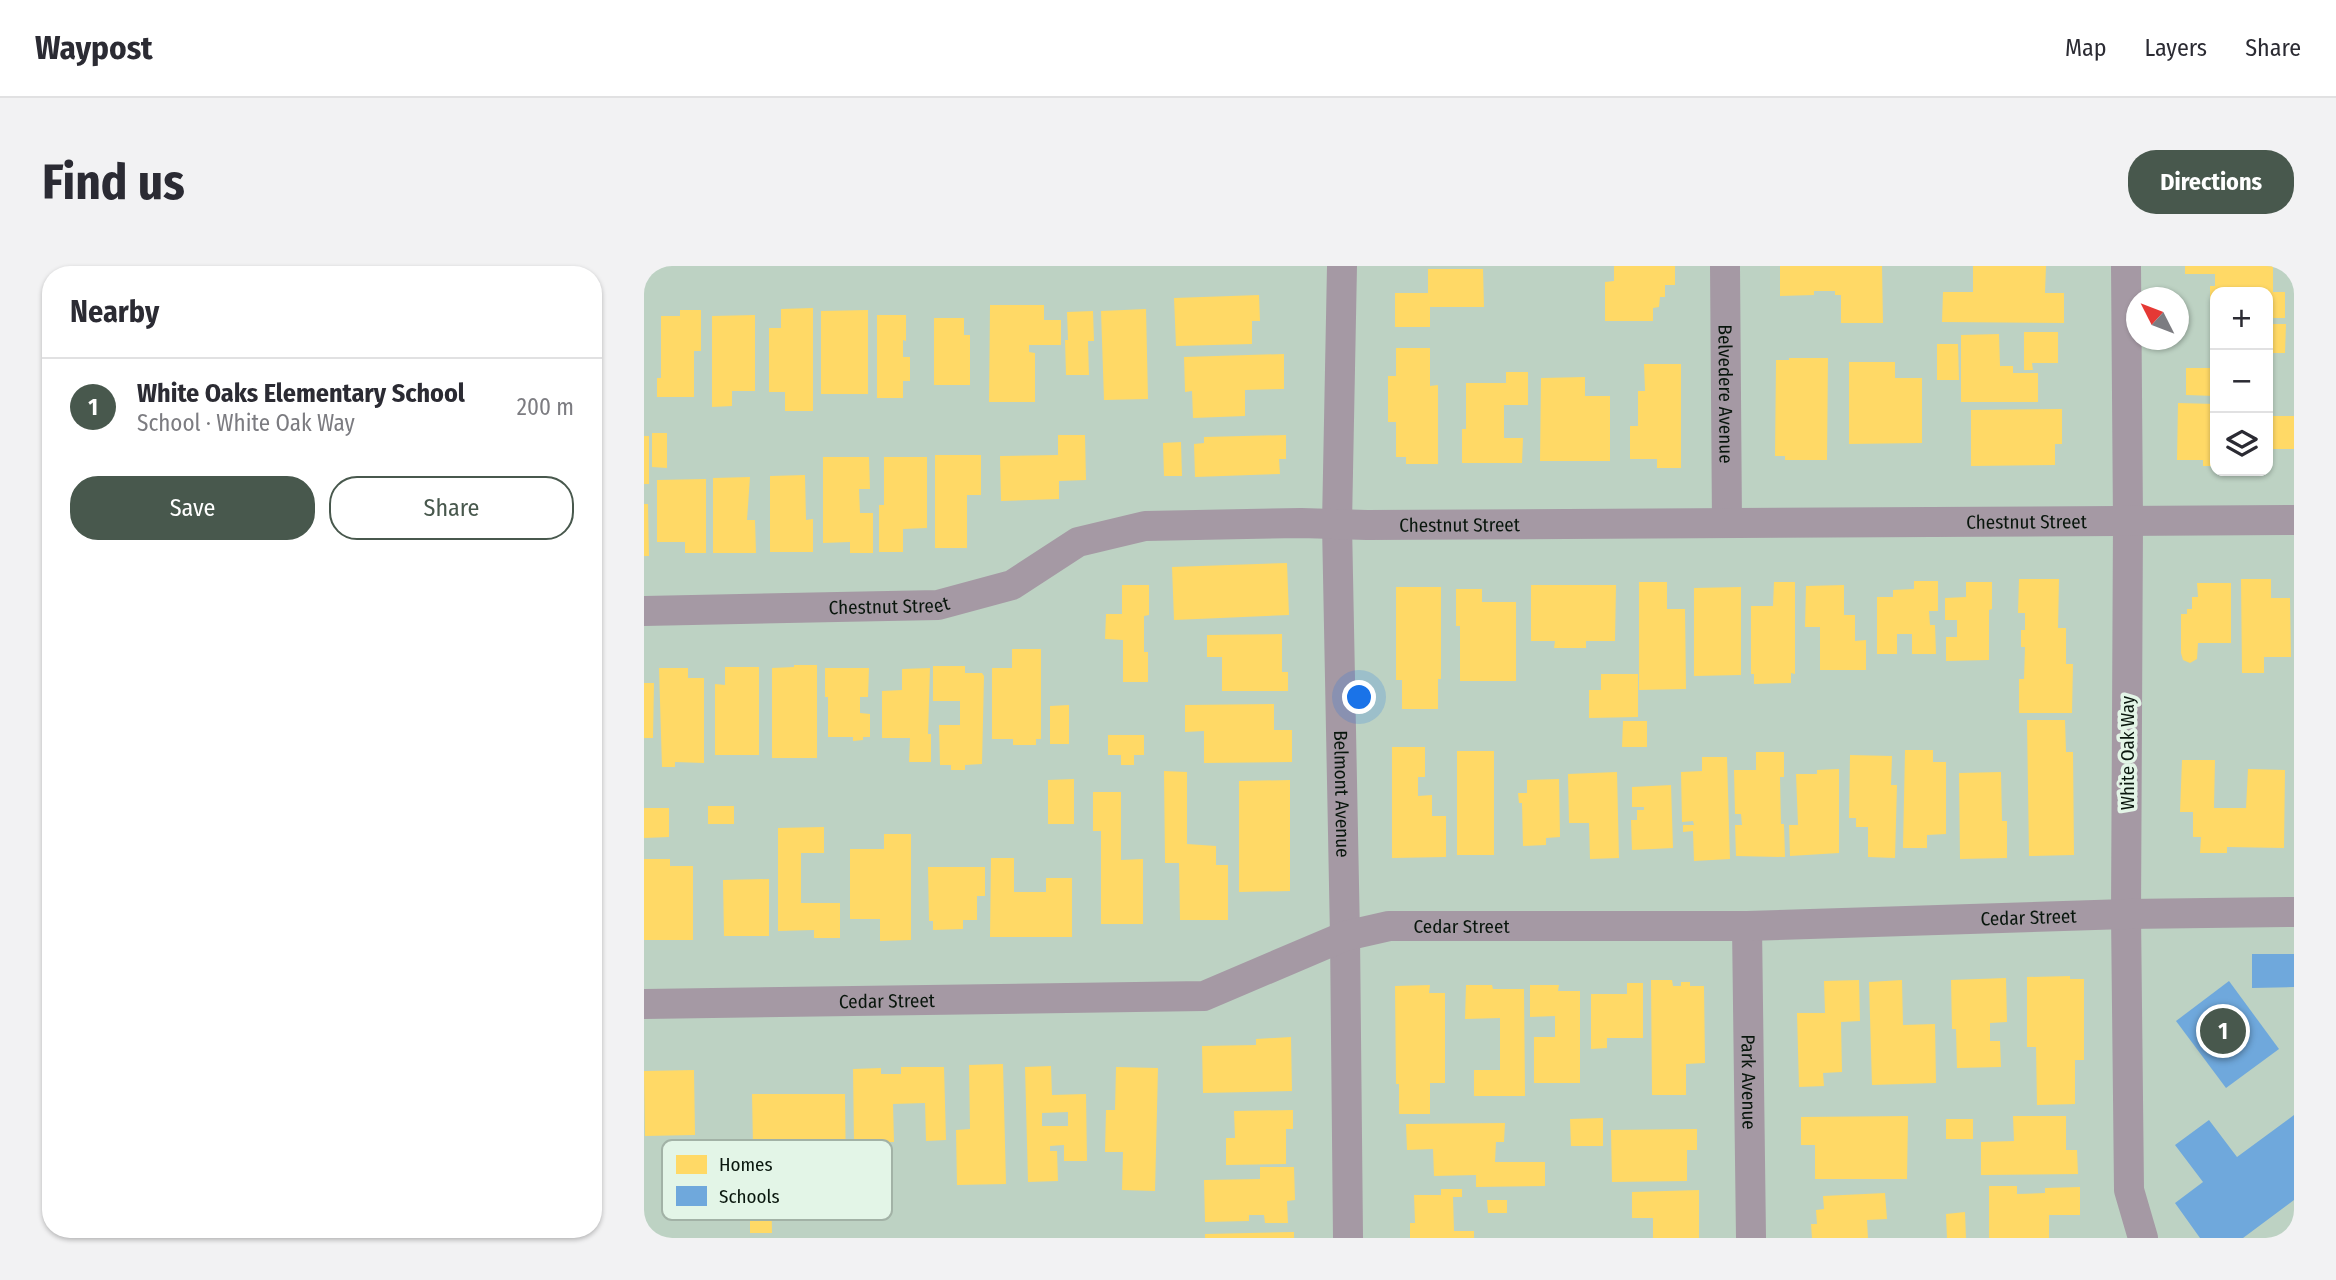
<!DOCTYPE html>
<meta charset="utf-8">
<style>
:root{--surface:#fff;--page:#f2f2f3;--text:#2b2b33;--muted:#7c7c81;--line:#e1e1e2;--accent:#48584d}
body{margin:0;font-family:"Fira Sans Condensed",sans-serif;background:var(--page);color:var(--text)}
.controls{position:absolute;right:21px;top:21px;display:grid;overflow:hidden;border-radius:14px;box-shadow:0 2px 5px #0004}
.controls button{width:63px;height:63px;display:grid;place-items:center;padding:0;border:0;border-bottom:2px solid var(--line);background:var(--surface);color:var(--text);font:35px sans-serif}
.compass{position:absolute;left:1482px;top:21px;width:63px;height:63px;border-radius:50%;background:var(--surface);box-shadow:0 2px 5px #0004;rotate:312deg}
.you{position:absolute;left:716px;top:432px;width:24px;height:24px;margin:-18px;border:5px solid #fff;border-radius:50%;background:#1a73e8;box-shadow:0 0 0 10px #1a73e833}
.badge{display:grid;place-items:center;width:46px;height:46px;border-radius:50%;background:var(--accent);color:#fff;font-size:23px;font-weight:700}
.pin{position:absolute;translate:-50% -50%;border:4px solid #fff;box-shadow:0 2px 7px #0006}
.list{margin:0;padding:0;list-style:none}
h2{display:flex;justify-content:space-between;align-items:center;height:91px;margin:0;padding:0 28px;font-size:30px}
h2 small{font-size:23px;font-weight:400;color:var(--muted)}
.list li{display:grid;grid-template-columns:46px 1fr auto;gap:21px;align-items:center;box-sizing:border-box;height:98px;padding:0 28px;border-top:2px solid var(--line)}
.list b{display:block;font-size:26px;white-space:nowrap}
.list p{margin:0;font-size:23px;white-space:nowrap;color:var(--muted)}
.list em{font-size:23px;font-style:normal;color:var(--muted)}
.actions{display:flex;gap:14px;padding:21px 28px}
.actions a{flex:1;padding:16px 0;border:2px solid var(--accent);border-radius:28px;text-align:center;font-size:24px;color:var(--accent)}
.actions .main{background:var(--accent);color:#fff}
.icon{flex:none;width:38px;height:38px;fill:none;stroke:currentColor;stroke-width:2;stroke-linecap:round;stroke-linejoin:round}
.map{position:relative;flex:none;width:1650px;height:972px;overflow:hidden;border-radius:28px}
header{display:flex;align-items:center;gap:42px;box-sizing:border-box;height:98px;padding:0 35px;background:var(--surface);border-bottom:2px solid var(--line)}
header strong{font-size:33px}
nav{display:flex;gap:38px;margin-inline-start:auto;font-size:24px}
.intro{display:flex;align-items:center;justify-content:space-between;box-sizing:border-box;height:168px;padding:0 42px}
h1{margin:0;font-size:49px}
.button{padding:18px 32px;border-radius:28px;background:var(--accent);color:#fff;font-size:24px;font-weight:700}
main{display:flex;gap:42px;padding:0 42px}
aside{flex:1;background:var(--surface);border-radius:28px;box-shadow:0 2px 5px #0004}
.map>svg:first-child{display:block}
.homes{fill:#ffd966;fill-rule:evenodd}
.schools{fill:#6fa8dc}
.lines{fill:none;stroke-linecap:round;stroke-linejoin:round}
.street{stroke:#a599a4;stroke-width:30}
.labels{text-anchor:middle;stroke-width:7;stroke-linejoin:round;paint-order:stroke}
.street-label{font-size:19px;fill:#09160d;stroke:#e3f5e7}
.key{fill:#e3f5e7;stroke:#a2b2a6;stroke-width:2}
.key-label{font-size:19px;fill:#09160d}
</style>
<header>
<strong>Waypost</strong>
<nav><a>Map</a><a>Layers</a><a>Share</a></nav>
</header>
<div class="intro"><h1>Find us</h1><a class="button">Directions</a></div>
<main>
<aside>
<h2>Nearby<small></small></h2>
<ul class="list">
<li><span class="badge">1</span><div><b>White Oaks Elementary School</b><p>School · White Oak Way</p></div><em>200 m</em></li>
</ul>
<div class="actions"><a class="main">Save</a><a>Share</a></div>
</aside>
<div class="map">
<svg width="1650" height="972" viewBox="0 0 1650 972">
<rect width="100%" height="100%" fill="#bdd2c3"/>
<g class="homes">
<polygon points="970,0 1031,0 1031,19 1021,19 1021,31 1016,31 1015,41 1009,42 1009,55 961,55 961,16 970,15"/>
<polygon points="1136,0 1238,0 1239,57 1197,57 1197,29 1191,29 1191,25 1170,25 1170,29 1136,30"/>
<polygon points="1329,0 1402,0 1401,27 1420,27 1420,57 1298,56 1299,26 1329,26"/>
<polygon points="1541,0 1629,0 1629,26 1641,26 1641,52 1624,52 1624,26 1571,26 1571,51 1566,51 1566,20 1571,20 1571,8 1541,8"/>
<polygon points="784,3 839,3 840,41 786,41 786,61 751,61 751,27 784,27"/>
<polygon points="615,29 616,55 608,55 608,78 532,80 530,32"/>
<polygon points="346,39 400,39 400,54 417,54 417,79 385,79 385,86 391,87 391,136 345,136"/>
<polygon points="169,42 169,145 141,145 141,126 125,126 125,62 137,62 137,43"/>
<polygon points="502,43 504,133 460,134 457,45"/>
<polygon points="36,44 57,44 57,85 50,85 50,131 13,131 13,112 17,112 17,50 36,50"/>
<polygon points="224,44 224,128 177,128 177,45"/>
<polygon points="449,45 450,75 444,75 445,109 422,109 421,74 424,74 423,46"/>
<polygon points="111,49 111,125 88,125 88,140 68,141 68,50"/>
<polygon points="233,49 262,49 262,75 259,74 259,91 266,91 266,115 259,115 259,132 233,132"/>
<polygon points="290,52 320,52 320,69 326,69 326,119 290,119"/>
<polygon points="1624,58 1642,58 1641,87 1629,87 1629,130 1624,130"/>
<polygon points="1380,66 1414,66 1414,97 1388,97 1389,104 1380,104"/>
<polygon points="1355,68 1356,100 1369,100 1369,107 1394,107 1394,136 1317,136 1317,69"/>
<polygon points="1293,78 1314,78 1315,114 1293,114"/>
<polygon points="752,82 786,82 786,120 794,119 794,198 762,198 762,191 752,191 752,156 744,156 744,110 752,110"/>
<polygon points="640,88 640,123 601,124 601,150 549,152 548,125 541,126 540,91"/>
<polygon points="1145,92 1184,92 1183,194 1141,194 1141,190 1131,190 1132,94 1145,94"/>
<polygon points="1205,96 1251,96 1251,112 1278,112 1278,177 1205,178"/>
<polygon points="1000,98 1037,98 1037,202 1013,202 1013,193 986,193 986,160 994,160 994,125 1001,125"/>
<polygon points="1542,102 1571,102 1571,130 1542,129"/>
<polygon points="862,106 884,106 884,139 860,139 860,172 879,172 878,197 818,197 818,163 822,163 822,117 862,117"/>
<polygon points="941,111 941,130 966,130 966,195 896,195 897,112"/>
<polygon points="1534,137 1571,138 1571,200 1559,200 1559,194 1533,194"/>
<polygon points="1418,143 1418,178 1411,178 1411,199 1327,200 1327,144"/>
<rect x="1624" y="150" width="26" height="33"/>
<polygon points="8,167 23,167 23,202 8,201"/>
<polygon points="414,169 441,169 442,214 415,215 415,233 357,235 356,190 414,189"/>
<polygon points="642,169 642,193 635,193 636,208 551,211 550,178 560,177 560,171"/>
<rect x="0" y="170" width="5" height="48"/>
<polygon points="537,176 538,210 520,210 519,177"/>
<polygon points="291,189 337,189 337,229 323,229 323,282 291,282"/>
<polygon points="179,191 225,191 226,223 215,223 216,247 229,247 229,287 206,287 206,276 179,277"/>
<polygon points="240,191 283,191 283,262 259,263 259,286 235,286 235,239 240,239"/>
<polygon points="161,209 162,254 169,253 169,286 126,286 126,210"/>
<polygon points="106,211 103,254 111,254 112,287 69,287 69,212"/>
<polygon points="62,213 62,287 41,287 41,276 13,276 13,214"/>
<polygon points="0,238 4,238 5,290 0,290"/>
<polygon points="643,297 645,349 530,354 528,301"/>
<polygon points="1375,313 1415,313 1414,362 1422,362 1422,398 1429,398 1428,447 1375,447 1375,413 1380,413 1381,381 1377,381 1377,364 1381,364 1381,347 1374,347"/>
<polygon points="1597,313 1627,313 1627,332 1646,332 1647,391 1620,391 1620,407 1598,407"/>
<polygon points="1270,315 1294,315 1294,345 1285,345 1286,359 1291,359 1292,388 1268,388 1268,368 1253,368 1253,388 1233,388 1233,331 1249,331 1249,324 1270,323"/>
<polygon points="995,316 1023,316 1023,343 1041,343 1042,423 995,424"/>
<polygon points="1130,316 1151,316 1151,408 1147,407 1147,417 1110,418 1110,408 1107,408 1107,340 1129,340"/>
<polygon points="1322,316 1348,316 1348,343 1345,344 1345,394 1302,395 1302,371 1313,371 1313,354 1301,354 1301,332 1322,331"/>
<polygon points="1553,317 1587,317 1587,377 1554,377 1553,393 1546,397 1539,394 1537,387 1537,348 1543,348 1543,343 1548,343 1548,331 1554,331"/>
<polygon points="478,319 505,319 505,349 500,350 500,386 504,386 504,416 479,416 479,374 461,373 462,348 478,348"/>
<polygon points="887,319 972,319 971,375 942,375 942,382 910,382 911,375 887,375"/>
<polygon points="1200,319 1200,349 1211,349 1211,375 1222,374 1222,404 1176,404 1176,361 1161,361 1162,320"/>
<polygon points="752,321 797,321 797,413 794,413 794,443 758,443 758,414 752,414"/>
<polygon points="1097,321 1097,409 1050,410 1050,322"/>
<polygon points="812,323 838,323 838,336 872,336 872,415 816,415 816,360 812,360"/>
<polygon points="638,368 638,406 644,406 644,425 578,425 578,391 563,391 563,369"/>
<polygon points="368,383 397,383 397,473 392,473 392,479 369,479 369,473 348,473 348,402 368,402"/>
<polygon points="150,399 173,399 173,492 128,492 128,402 150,401"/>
<polygon points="289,400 321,400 321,407 338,407 340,410 338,498 321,499 321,504 307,504 307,499 296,499 295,459 316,459 316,435 289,435"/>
<polygon points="81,401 115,401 115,489 71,489 71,418 81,419"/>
<polygon points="15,402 44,402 44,412 60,412 60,497 31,496 31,501 18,501"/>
<polygon points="181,402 225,402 224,431 216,431 216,447 226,448 226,471 219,471 219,474 209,475 209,471 184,471 184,431 181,431"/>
<polygon points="286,402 284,468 287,468 287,496 265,496 266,472 238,472 238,425 258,424 258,403"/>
<polygon points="957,408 994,408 994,451 945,452 945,424 957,424"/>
<polygon points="0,417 10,417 9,472 0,472"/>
<polygon points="630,438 630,464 648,464 648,496 560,497 560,465 541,466 541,439"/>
<polygon points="425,439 425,478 406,478 406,440"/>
<polygon points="1383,454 1421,454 1422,486 1429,486 1430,589 1385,590"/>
<polygon points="979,455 1003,455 1003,481 978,481"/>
<polygon points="464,469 500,469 500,489 490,489 490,499 477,499 477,489 464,489"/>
<polygon points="748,481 781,481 781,511 774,511 774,530 788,529 788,550 802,550 802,591 748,592"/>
<polygon points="1261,484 1289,484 1289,496 1302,496 1302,568 1283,569 1283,582 1259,582"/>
<rect x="813" y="485" width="37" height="104"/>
<polygon points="1112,486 1140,486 1140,511 1136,511 1137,558 1140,558 1141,591 1092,590 1091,559 1098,559 1097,548 1091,548 1090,504 1112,504"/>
<polygon points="1206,489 1248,490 1247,519 1253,519 1251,592 1224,591 1224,561 1212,561 1212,552 1205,552"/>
<polygon points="1058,491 1083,491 1086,593 1050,595 1049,565 1039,566 1039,559 1050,559 1049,555 1038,556 1037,506 1058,505"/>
<polygon points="1538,494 1571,494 1570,542 1602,542 1604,503 1641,504 1640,582 1583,581 1583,587 1556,587 1557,571 1549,571 1549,546 1536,546"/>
<polygon points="1195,503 1195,587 1146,590 1145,559 1154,559 1152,508 1173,508 1173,504"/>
<polygon points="520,505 543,506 543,578 572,580 572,599 584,599 584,654 536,654 535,597 521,597"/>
<polygon points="973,506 975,592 946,593 945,557 925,557 924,508"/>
<polygon points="1357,506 1358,555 1363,555 1363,592 1316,593 1315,507"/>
<polygon points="430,513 430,558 404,558 404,514"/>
<polygon points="915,513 916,571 902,572 902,579 879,580 878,537 875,537 874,527 883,527 883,514"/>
<polygon points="646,514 646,625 595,626 595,515"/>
<polygon points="1027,519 1029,582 988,584 987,554 993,554 993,544 1000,544 1000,541 988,541 988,521"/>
<polygon points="449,526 477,526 477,594 499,593 499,658 457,658 457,565 449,565"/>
<rect x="64" y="540" width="26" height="18"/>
<polygon points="0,542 25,542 25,571 0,572"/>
<polygon points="180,561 180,587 157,587 157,637 196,637 196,672 170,672 170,664 134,665 134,562"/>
<polygon points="240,568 267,568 267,674 236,675 236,653 206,653 206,583 240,583"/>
<polygon points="347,592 370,592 370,626 402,626 402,612 428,612 428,671 346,671"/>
<polygon points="0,593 26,593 26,600 49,600 49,674 0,674"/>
<polygon points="284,601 341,601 341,630 333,630 333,654 319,654 319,663 289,664 289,655 285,655"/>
<polygon points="125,613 125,670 80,670 79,614"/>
<polygon points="1426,710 1426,713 1440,713 1440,794 1431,794 1431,838 1393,839 1392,781 1383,781 1383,711"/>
<polygon points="1362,712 1363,756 1346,757 1346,775 1356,775 1357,801 1313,802 1312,763 1308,763 1307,714"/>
<polygon points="1007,714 1028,714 1029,720 1037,720 1037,716 1046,716 1046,720 1060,720 1061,797 1042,798 1042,829 1008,829"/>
<polygon points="1215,714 1216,755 1197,756 1198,806 1179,807 1180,820 1155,821 1153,747 1181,747 1180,715"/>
<polygon points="1258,714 1259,759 1291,758 1292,817 1228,819 1225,716"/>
<polygon points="983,717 999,717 999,772 963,772 963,782 947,783 947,728 983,728"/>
<polygon points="786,719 785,727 801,727 801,817 786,817 786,848 755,848 755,818 752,818 751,720"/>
<polygon points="822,719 848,719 849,723 880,723 881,830 830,830 830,804 856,804 856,752 821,753"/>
<polygon points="886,719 915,719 914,725 936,725 936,817 890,817 890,771 911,771 911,750 886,751"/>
<polygon points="647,771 648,825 559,827 558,780 612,779 612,773"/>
<polygon points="359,798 362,918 313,919 312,864 326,863 325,799"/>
<path d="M407 800 408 829 442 828 443 895H420V879L406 880V885H413L414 915 384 916 381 801ZM424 846V860H398V847Z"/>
<polygon points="257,801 300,801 302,874 282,875 281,837 249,838 250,876 210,877 209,803 237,802 237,808 257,808"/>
<polygon points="472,801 514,802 511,925 478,924 479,886 461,886 462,844 471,844"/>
<polygon points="50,804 51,869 1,870 0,805"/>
<polygon points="108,828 201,828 202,914 174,914 173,883 151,884 151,911 129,912 128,886 122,886 122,880 109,880"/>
<polygon points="649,844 649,863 642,863 642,898 582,899 582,872 591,872 590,845"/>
<polygon points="1264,850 1263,913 1171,913 1171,879 1157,879 1157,851"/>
<polygon points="1369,850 1422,850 1422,884 1433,884 1434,908 1337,909 1337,876 1370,875"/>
<polygon points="959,852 959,880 927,880 926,853"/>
<rect x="1302" y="853" width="27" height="20"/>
<polygon points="861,857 860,876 852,876 851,896 901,896 901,920 832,921 832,909 790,910 789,883 763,884 762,858"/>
<polygon points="1053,863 1053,884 1043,884 1043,915 968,916 967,864"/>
<polygon points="616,901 650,901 651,934 643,935 644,957 621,957 620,949 605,949 605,955 561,956 560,914 616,913"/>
<polygon points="127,916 128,967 106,967 106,955 100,955 99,917"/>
<polygon points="1345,920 1373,920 1373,928 1401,927 1401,922 1436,921 1436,949 1405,949 1405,972 1345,972"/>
<polygon points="797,923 818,923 818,931 809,931 810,965 830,965 830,972 766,972 766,957 771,957 770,929 797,929"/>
<polygon points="1055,924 1055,972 1009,972 1009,952 988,952 988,926"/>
<polygon points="1241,927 1243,953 1223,954 1224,972 1168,972 1167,958 1173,958 1172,944 1180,943 1179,930"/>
<polygon points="843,934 863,934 863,947 844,947"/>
<polygon points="1321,946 1322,972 1303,972 1302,948"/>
<polygon points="650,966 650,972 561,972 561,968"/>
</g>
<g class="schools">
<polygon points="1608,688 1650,688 1650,721 1608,722"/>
<polygon points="1585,715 1635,783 1582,822 1532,755"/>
<polygon points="1650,849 1650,934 1599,972 1556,972 1531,937 1559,916 1531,879 1565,854 1593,891"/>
</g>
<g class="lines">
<g class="street">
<path id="s1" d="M698 0 693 258 701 670 704 972"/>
<path id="s2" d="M1081 0 1083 257"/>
<polyline points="1482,0 1484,256 1482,648 1485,924 1499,972"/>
<path id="s3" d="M0 345 294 339 368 319 434 276 501 260 657 257 723 259 1650 254"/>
<path id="s4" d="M1103 660 1107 972"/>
<path id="s5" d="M0 738 560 730 701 670 745 660H1103L1482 648 1650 646"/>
</g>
</g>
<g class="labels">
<g class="street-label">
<text dy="7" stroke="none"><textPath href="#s2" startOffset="128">Belvedere Avenue</textPath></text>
<text dy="7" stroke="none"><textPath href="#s3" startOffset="1400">Chestnut Street</textPath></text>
<text dy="7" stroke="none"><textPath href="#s3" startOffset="833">Chestnut Street</textPath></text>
<text dy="7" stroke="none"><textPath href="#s3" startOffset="245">Chestnut Street</textPath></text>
<text transform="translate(1483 487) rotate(-90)" y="7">White Oak Way</text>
<text dy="7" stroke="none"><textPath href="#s1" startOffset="528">Belmont Avenue</textPath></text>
<text dy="7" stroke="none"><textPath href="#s5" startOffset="1398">Cedar Street</textPath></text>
<text dy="7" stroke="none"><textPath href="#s5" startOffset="831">Cedar Street</textPath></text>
<text dy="7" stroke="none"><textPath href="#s5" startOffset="243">Cedar Street</textPath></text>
<text dy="7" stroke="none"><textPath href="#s4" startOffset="156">Park Avenue</textPath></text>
</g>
</g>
<rect x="18" y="874" width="230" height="80" rx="10" class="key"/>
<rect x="32" y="889" width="31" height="19" fill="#ffd966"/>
<rect x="32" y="920" width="31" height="20" fill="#6fa8dc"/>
<g class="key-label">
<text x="75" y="905">Homes</text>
<text x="75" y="937">Schools</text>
</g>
</svg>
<div class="controls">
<button>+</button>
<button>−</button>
<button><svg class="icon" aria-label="layers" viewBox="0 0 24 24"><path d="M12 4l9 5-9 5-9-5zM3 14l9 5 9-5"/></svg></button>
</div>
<svg class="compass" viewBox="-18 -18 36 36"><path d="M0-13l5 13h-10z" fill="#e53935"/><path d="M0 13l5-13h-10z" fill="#7c7c81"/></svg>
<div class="you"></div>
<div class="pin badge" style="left:1579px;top:765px">1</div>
</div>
</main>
